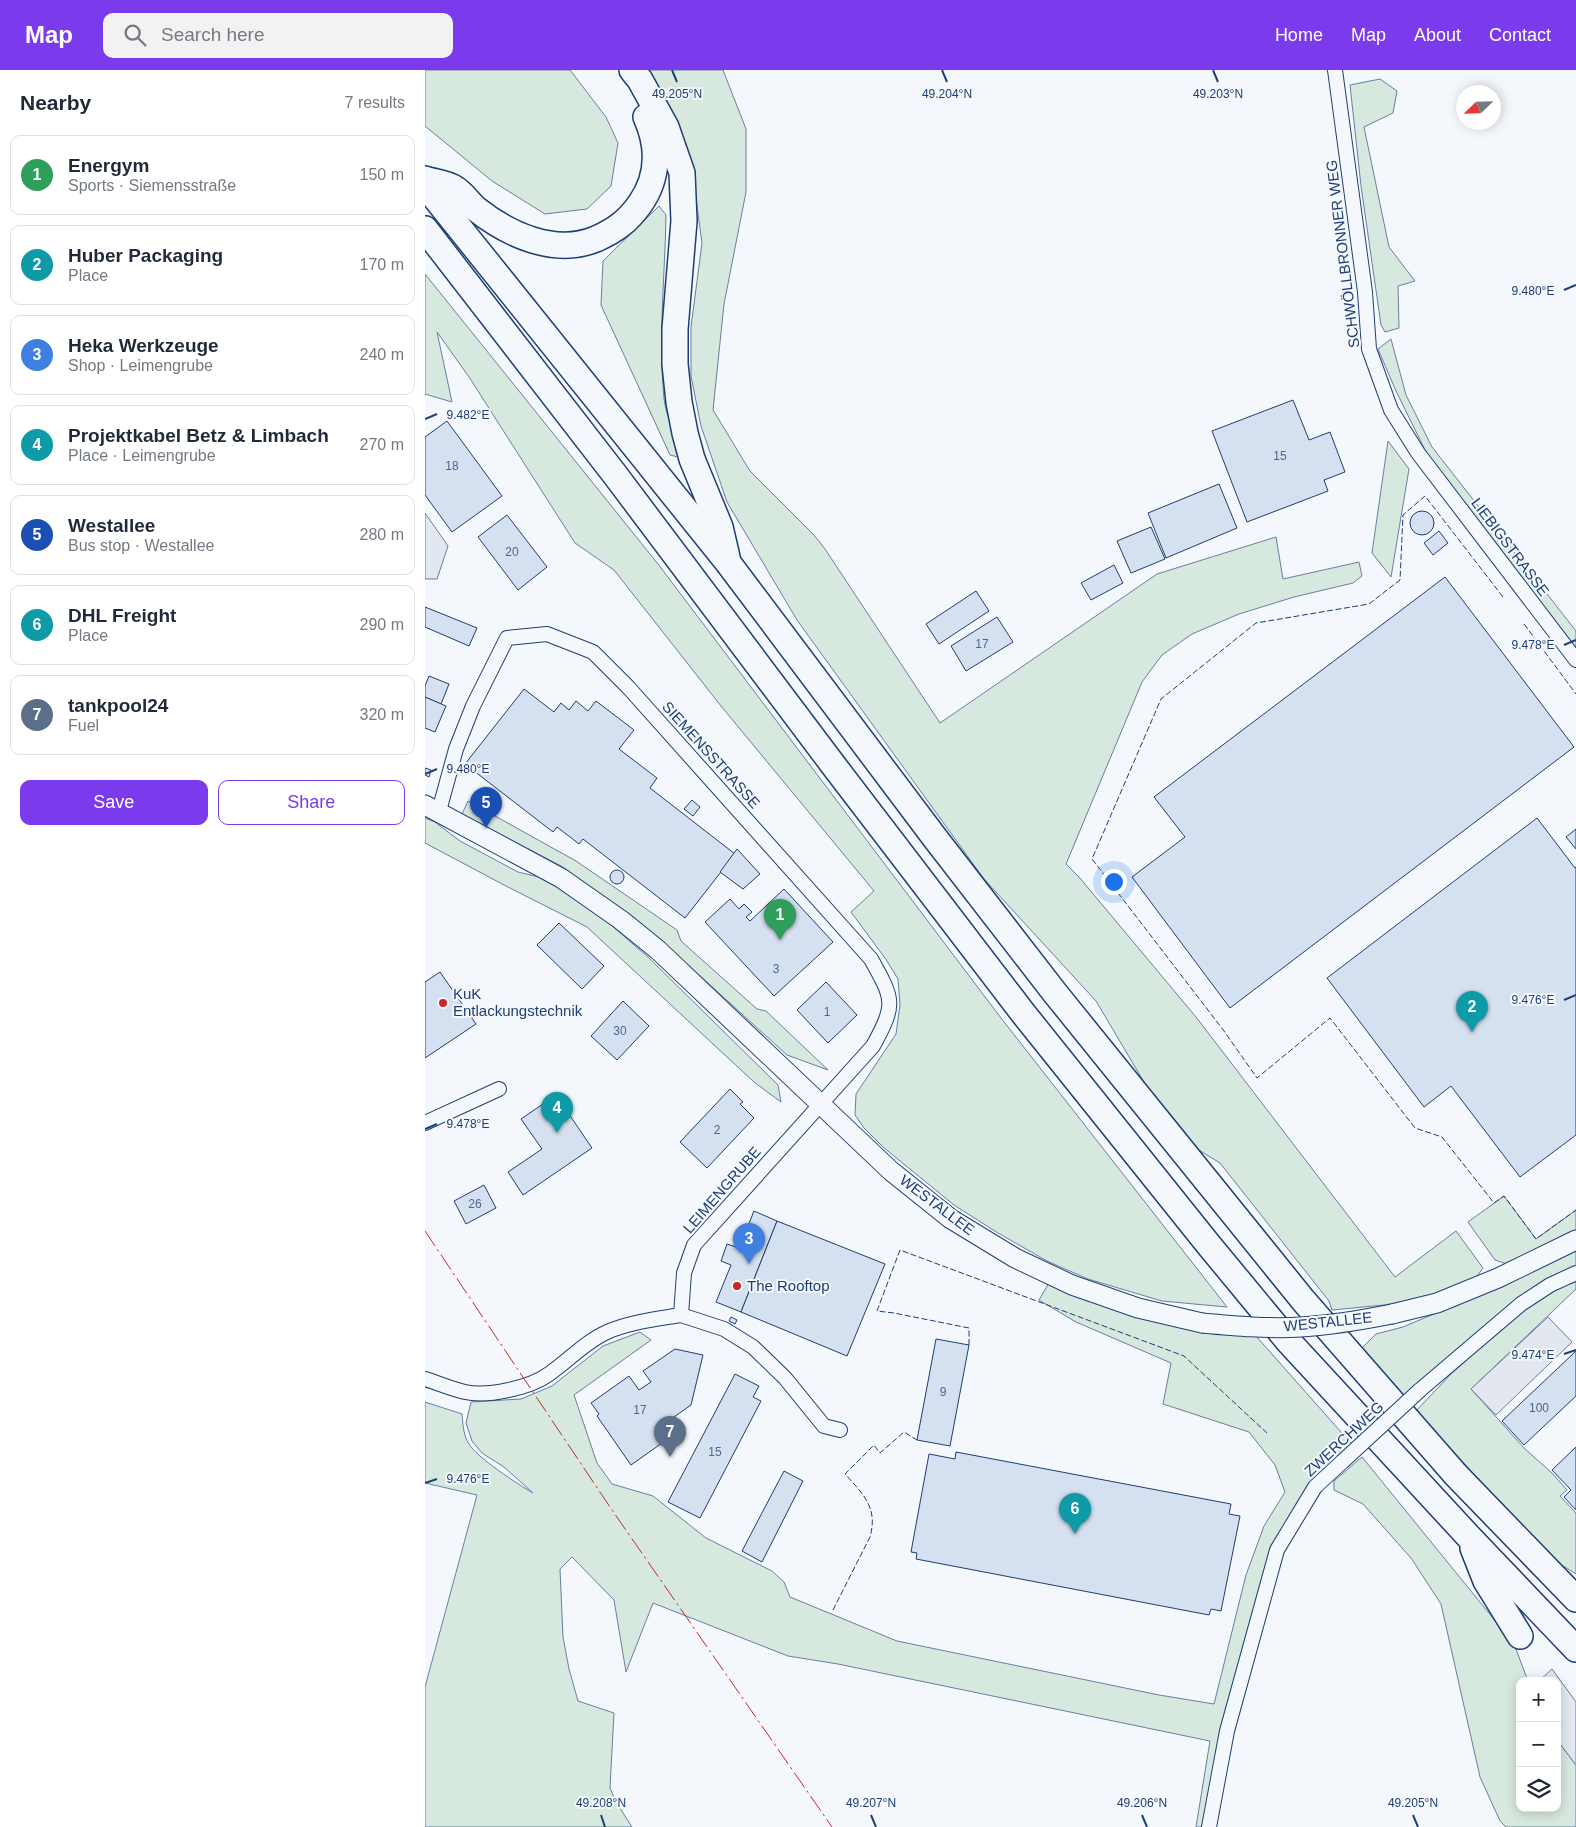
<!DOCTYPE html>
<meta charset="utf-8">
<style>
:root{--surface:#fff;--page:#f2f2f3;--text:#1f2937;--muted:#747a83;--line:#e0e1e3;--accent:#7c3aed}
body{margin:0;font-family:Arial,sans-serif;background:var(--page);color:var(--text)}
.controls{position:absolute;right:15px;bottom:15px;display:grid;overflow:hidden;border-radius:10px;box-shadow:0 2px 12px #0003}
.controls button{width:45px;height:45px;display:grid;place-items:center;padding:0;border:0;border-bottom:1px solid var(--line);background:var(--surface);color:var(--text);font:25px sans-serif}
.compass{position:absolute;left:1031px;top:15px;width:45px;height:45px;border-radius:50%;background:var(--surface);box-shadow:0 2px 12px #0003;rotate:247deg}
.you{position:absolute;left:688px;top:811px;width:18px;height:18px;margin:-12px;border:4px solid #fff;border-radius:50%;background:#1a73e8;box-shadow:0 0 0 8px #1a73e833}
.badge{display:grid;place-items:center;width:32px;height:32px;border-radius:50%;background:var(--accent);color:#fff;font-size:16px;font-weight:700}
.pin{position:absolute;translate:-50% -41px;filter:drop-shadow(0 1px 2px #0008)}
.pin::after{content:'';position:absolute;top:26px;width:18px;height:15px;background:inherit;clip-path:polygon(0 0,100% 0,50% 100%)}
.list{margin:0;padding:0;list-style:none}
h2{display:flex;justify-content:space-between;align-items:center;height:65px;margin:0;padding:0 20px;font-size:21px}
h2 small{font-size:16px;font-weight:400;color:var(--muted)}
.list li{display:grid;grid-template-columns:32px 1fr auto;gap:15px;align-items:center;box-sizing:border-box;height:80px;margin:0 10px 10px;padding:0 10px;border:1px solid var(--line);border-radius:10px}
.list b{display:block;font-size:19px;white-space:nowrap}
.list p{margin:0;font-size:16px;white-space:nowrap;color:var(--muted)}
.list em{font-size:16px;font-style:normal;color:var(--muted)}
.actions{display:flex;gap:10px;padding:15px 20px}
.actions a{flex:1;padding:11px 0;border:1px solid var(--accent);border-radius:10px;text-align:center;font-size:18px;color:var(--accent)}
.actions .main{background:var(--accent);color:#fff}
.icon{flex:none;width:28px;height:28px;fill:none;stroke:currentColor;stroke-width:2;stroke-linecap:round;stroke-linejoin:round}
.map{position:relative;flex:none;width:1151px;height:1757px;overflow:hidden}
header{display:flex;align-items:center;gap:30px;box-sizing:border-box;height:70px;padding:0 25px;background:var(--accent);color:#fff}
header strong{font-size:24px}
nav{display:flex;gap:28px;margin-inline-start:auto;font-size:18px}
.search{width:350px;height:45px;background:var(--page);display:flex;align-items:center;gap:12px;box-sizing:border-box;padding:0 18px;border-radius:10px;color:var(--muted);font-size:19px}
main{display:flex}
aside{flex:1;background:var(--surface)}
.map>svg:first-child{display:block}
.green{fill:#d7e8df;stroke:#687fa3}
.parking{fill:#e3e8f0;stroke:#687fa3}
.building{fill:#d5e0f0;stroke:#1d3f73}
.lines{fill:none;stroke-linecap:round;stroke-linejoin:round}
.minor-casing{stroke:#1d3f73;stroke-width:16}
.secondary-casing{stroke:#1d3f73;stroke-width:21}
.motorway-casing{stroke:#1d3f73;stroke-width:28}
.minor{stroke:#f4f7fb;stroke-width:14}
.secondary{stroke:#f4f7fb;stroke-width:19}
.motorway{stroke:#f4f7fb;stroke-width:25}
.minor-bridge-casing{stroke:#1d3f73;stroke-width:16;stroke-linecap:butt}
.secondary-bridge-casing{stroke:#1d3f73;stroke-width:21;stroke-linecap:butt}
.minor-bridge{stroke:#f4f7fb;stroke-width:14}
.secondary-bridge{stroke:#f4f7fb;stroke-width:19}
.fence{stroke:#1d3f73;stroke-width:1;stroke-dasharray:6 2.5;stroke-linecap:butt}
.power{stroke:#c62828;stroke-width:1;stroke-dasharray:18 4 2.5 4;stroke-linecap:butt}
.ticks{fill:none;stroke:#1d3f73;stroke-width:2}
.poi-dot{fill:#c62828;stroke:#f4f7fb;stroke-width:2}
.labels{text-anchor:middle;stroke-width:4;stroke-linejoin:round;paint-order:stroke}
.number-label{font-size:12px;fill:#4b6792}
.street-label{font-size:15px;fill:#1d3f73;stroke:#f4f7fb}
.poi-label{font-size:15px;fill:#1d3f73;stroke:#f4f7fb;text-anchor:start}
.ticks-label{font-size:12px;text-anchor:middle;fill:#1d3f73;stroke:#f4f7fb;stroke-width:4;stroke-linejoin:round;paint-order:stroke}
</style>
<header>
<strong>Map</strong>
<div class="search"><svg class="icon" aria-label="search" viewBox="0 0 24 24"><circle cx="10" cy="10" r="6"/><path d="M15 15l6 6"/></svg>Search here</div>
<nav><a>Home</a><a>Map</a><a>About</a><a>Contact</a></nav>
</header>
<main>
<aside>
<h2>Nearby<small>7 results</small></h2>
<ul class="list">
<li><span class="badge" style="background:#2e9e5b">1</span><div><b>Energym</b><p>Sports · Siemensstraße</p></div><em>150 m</em></li>
<li><span class="badge" style="background:#0f9aa8">2</span><div><b>Huber Packaging</b><p>Place</p></div><em>170 m</em></li>
<li><span class="badge" style="background:#3f7fe0">3</span><div><b>Heka Werkzeuge</b><p>Shop · Leimengrube</p></div><em>240 m</em></li>
<li><span class="badge" style="background:#0f9aa8">4</span><div><b>Projektkabel Betz &amp; Limbach</b><p>Place · Leimengrube</p></div><em>270 m</em></li>
<li><span class="badge" style="background:#1a4fb4">5</span><div><b>Westallee</b><p>Bus stop · Westallee</p></div><em>280 m</em></li>
<li><span class="badge" style="background:#0f9aa8">6</span><div><b>DHL Freight</b><p>Place</p></div><em>290 m</em></li>
<li><span class="badge" style="background:#5c6f8a">7</span><div><b>tankpool24</b><p>Fuel</p></div><em>320 m</em></li>
</ul>
<div class="actions"><a class="main">Save</a><a>Share</a></div>
</aside>
<div class="map">
<svg width="1151" height="1757" viewBox="0 0 1151 1757">
<rect width="100%" height="100%" fill="#f4f7fb"/>
<g class="green">
<polygon points="0,0 145,0 181,47 193,73 186,116 162,139 120,144 67,111 0,56"/>
<polygon points="221,0 298,0 321,59 321,122 299,234 288,340 325,401 389,465 400,479 515,653 732,504 851,467 858,509 934,492 937,506 928,513 869,527 814,544 767,564 737,585 717,612 641,794 654,807 771,947 970,1207 1031,1161 1058,1198 1050,1209 1000,1228 959,1235 907,1240 904,1231 795,1093 751,1066 671,931 559,809 372,550 302,432 276,356 266,306 266,257 277,173 266,92 238,24"/>
<polygon points="955,9 972,21 968,43 939,57 964,177 990,211 973,216 974,258 960,262 956,255 936,116 925,15"/>
<path d="M234 136 241 145C240 206 233 268 239 329 241 346 252 371 257 388L245 385 176 235 178 191Z"/>
<polygon points="0,204 233,494 576,948 802,1237 737,1231 663,1209 622,1191 573,1163 529,1135 458,1077 439,1058 430,1045 431,1024 471,964 475,935 473,909 460,888 426,842 449,821 296,636 189,500 150,473 44,307 12,262 27,332 0,324"/>
<polygon points="966,269 981,325 1007,377 1151,561 1151,578 1001,382 971,321 953,279"/>
<polygon points="963,371 984,399 966,507 947,483"/>
<polygon points="43,731 151,791 252,860 256,871 332,939 341,941 403,1000 362,985 262,894 189,834 136,796 37,744"/>
<polygon points="0,748 10,752 35,771 93,802 118,808 178,848 223,887 353,1015 356,1032 329,1012 162,857 79,815 0,773"/>
<polygon points="1079,1126 1111,1169 1151,1140 1151,1162 1085,1195 1070,1190 1043,1152"/>
<polygon points="1151,1180 1151,1198 979,1328 936,1279 951,1264 978,1257 1059,1223"/>
<path d="M628 1206 823 1257 931 1379 917 1392 852 1480 784 1757H771L785 1671 413 1594 363 1586 228 1533 201 1602 189 1530 147 1487 135 1499 138 1567 144 1599 153 1631 189 1643 185 1718 191 1732 207 1757H0V1617L52 1425 0 1413V1332L37 1344C38 1354 38 1365 44 1374 51 1387 94 1415 108 1423L79 1397 57 1383 47 1371 41 1353 46 1332 96 1329 127 1316 178 1276 215 1262 226 1270 149 1325 172 1393 187 1414 228 1426 281 1468 347 1501 359 1512 365 1527 472 1571 734 1625 789 1634 821 1505 839 1456 860 1422 850 1395 824 1362 738 1334 746 1293 651 1252 614 1230Z"/>
<polygon points="1151,1212 1151,1219 1046,1319 1100,1379 1127,1403 1142,1420 1135,1426 1151,1443 1151,1504 1127,1489 991,1341 1026,1304 1098,1240 1127,1220"/>
<polygon points="937,1387 1089,1574 1103,1611 1095,1611 1095,1738 1132,1738 1132,1670 1151,1695 1151,1757 1081,1757 1075,1751 1055,1707 1016,1534 986,1488 938,1434 909,1420 909,1411"/>
</g>
<g class="parking">
<polygon points="0,443 23,476 12,509 0,509"/>
<polygon points="1123,1247 1147,1272 1071,1345 1046,1319"/>
<polygon points="1127,1599 1151,1632 1151,1695 1132,1670 1132,1611 1114,1611"/>
</g>
<g class="building">
<polygon points="868,330 884,370 905,362 920,402 899,410 903,421 822,452 787,361"/>
<polygon points="22,351 77,426 27,462 0,425 0,367"/>
<polygon points="794,414 812,458 741,488 723,443"/>
<circle cx="997" cy="453" r="12"/>
<polygon points="82,445 122,497 93,520 53,467"/>
<polygon points="726,457 740,489 706,503 692,471"/>
<polygon points="1014,461 1023,473 1008,485 999,473"/>
<polygon points="689,495 698,513 666,530 656,513"/>
<polygon points="1020,507 1149,677 805,938 707,807 760,767 729,727"/>
<polygon points="551,521 564,541 514,574 501,554"/>
<polygon points="0,537 52,558 44,576 0,557"/>
<polygon points="572,547 588,572 541,601 526,576"/>
<polygon points="4,606 24,614 16,634 0,627 0,616"/>
<polygon points="99,619 129,642 136,633 144,640 151,631 163,641 171,631 209,660 194,679 232,708 225,718 310,784 260,848 158,769 154,774 132,757 128,762 40,694"/>
<polygon points="0,627 21,636 10,662 0,658"/>
<polygon points="0,698 6,700 4,707 0,705"/>
<polygon points="267,730 275,737 268,746 259,739"/>
<polygon points="1112,748 1150,798 1151,797 1151,1065 1095,1107 1026,1016 999,1037 902,908"/>
<polygon points="1151,759 1151,779 1141,767"/>
<polygon points="312,779 335,804 318,819 295,802"/>
<circle cx="192" cy="807" r="7"/>
<polygon points="359,819 408,872 349,926 280,852 305,829 314,839 319,834 327,842 321,847 325,851"/>
<polygon points="134,853 179,896 157,919 112,875"/>
<polygon points="15,902 51,954 0,988 0,912"/>
<polygon points="401,912 432,945 403,973 372,940"/>
<polygon points="198,931 224,956 192,990 166,966"/>
<polygon points="305,1019 318,1032 315,1034 329,1048 282,1098 255,1072"/>
<polygon points="131,1025 167,1078 98,1125 83,1102 117,1079 96,1049"/>
<polygon points="59,1115 71,1138 41,1154 29,1131"/>
<polygon points="329,1141 352,1151 316,1242 291,1232 306,1195 296,1191 302,1174 314,1178"/>
<polygon points="352,1151 460,1194 422,1286 316,1242"/>
<polygon points="306,1247 312,1250 310,1254 304,1251"/>
<polygon points="511,1269 544,1275 525,1376 492,1370"/>
<polygon points="250,1279 278,1285 266,1335 239,1354 247,1366 206,1395 172,1346 174,1344 166,1333 204,1306 214,1320 226,1312 218,1301"/>
<polygon points="1151,1281 1151,1326 1099,1375 1077,1351"/>
<polygon points="310,1304 334,1316 328,1327 336,1331 275,1448 243,1432"/>
<polygon points="1151,1377 1151,1440 1139,1427 1146,1420 1127,1400"/>
<polygon points="531,1382 806,1434 804,1444 815,1446 796,1541 786,1539 784,1545 491,1489 492,1483 486,1482 504,1384 530,1389"/>
<polygon points="359,1401 378,1411 337,1492 317,1481"/>
</g>
<g class="lines">
<defs>
<g id="minor">
<polyline points="910,0 940,222 944,279 966,340 993,383 1151,590"/>
<polyline points="0,1053 74,1019"/>
<polyline points="256,1245 299,1259 328,1277 360,1308 399,1356 415,1360"/>
<path d="M0 1309C13 1313 26 1319 40 1322 62 1327 105 1318 124 1304 143 1291 160 1272 182 1262 205 1252 232 1249 256 1245L259 1203 269 1175 448 976C471 934 469 930 446 889L203 617 168 582 122 564 82 568 48 636 31 679 14 741"/>
<polyline points="995,1320 1096,1234 1125,1215 1151,1203"/>
<polyline points="784,1757 802,1661 852,1480 890,1417 917,1392"/>
</g>
<g id="secondary">
<polyline points="0,735 136,808 196,850 233,880 466,1101 526,1149 590,1188 647,1215 713,1238 777,1253"/>
<polyline points="967,1244 1012,1233 1073,1208 1151,1170"/>
</g>
<g id="motorway">
<polyline points="207,0 215,10 241,57 257,103 259,151 250,259 250,294 254,332 260,363 267,389 295,457 302,487"/>
<path d="M0 109C9 112 22 113 29 118 38 123 44 133 51 139 84 165 130 186 171 169 191 160 203 151 215 134 234 107 234 76 221 47"/>
<polyline points="0,115 304,494 510,768 630,923 878,1230 1031,1405 1151,1529"/>
<polyline points="0,159 191,406 409,696 598,943 783,1174 864,1272 1045,1468 1151,1579"/>
<polyline points="1048,1478 1061,1511 1095,1566"/>
</g>
</defs>
<use href="#minor" class="minor-casing"/>
<use href="#secondary" class="secondary-casing"/>
<use href="#motorway" class="motorway-casing"/>
<use href="#minor" class="minor"/>
<use href="#secondary" class="secondary"/>
<use href="#motorway" class="motorway"/>
<defs>
<polyline id="minor-bridge" points="917,1392 995,1320"/>
<path id="secondary-bridge" d="M777 1253C810 1256 843 1259 876 1257 907 1255 937 1250 967 1244"/>
</defs>
<use href="#minor-bridge" class="minor-bridge-casing"/>
<use href="#secondary-bridge" class="secondary-bridge-casing"/>
<use href="#minor-bridge" class="minor-bridge"/>
<use href="#secondary-bridge" class="secondary-bridge"/>
<g class="fence">
<polyline points="1078,527 1000,426 978,445 975,510 944,534 831,553 736,629 667,789 799,961 832,1008 905,948 990,1058 1017,1067 1069,1133 1079,1126 1111,1169 1151,1140"/>
<polyline points="1099,554 1151,624"/>
<polyline points="544,1275 544,1258 469,1243 452,1241 475,1180 759,1286 842,1363"/>
<path d="M408 1540 445 1467C453 1438 439 1425 420 1404L449 1375 455 1383 479 1362 492 1370"/>
</g>
<polyline class="power" points="0,1161 187,1440 407,1757"/>
</g>
<path class="ticks" d="M247 0 252 12M517 0 522 12M788 0 793 12M1139 220 1151 215M0 349 12 344M1139 575 1151 570M0 704 12 699M1139 930 1151 925M0 1059 12 1054M1139 1284 1151 1280M0 1413 12 1409M176 1745 180 1757M446 1745 451 1757M717 1745 722 1757M988 1745 993 1757"/>
<g class="poi-dot">
<circle cx="18" cy="933" r="5"/>
<circle cx="312" cy="1216" r="5"/>
</g>
<g class="labels">
<g class="number-label">
<text x="855" y="390">15</text>
<text x="27" y="400">18</text>
<text x="87" y="486">20</text>
<text x="557" y="578">17</text>
<text x="351" y="903">3</text>
<text x="402" y="946">1</text>
<text x="195" y="965">30</text>
<text x="292" y="1064">2</text>
<text x="50" y="1138">26</text>
<text x="518" y="1326">9</text>
<text x="1114" y="1342">100</text>
<text x="215" y="1344">17</text>
<text x="290" y="1386">15</text>
</g>
<g class="street-label">
<text transform="translate(918 184) rotate(-97)" y="5">SCHWÖLLBRONNER WEG</text>
<text transform="translate(1085 477) rotate(53)" y="5">LIEBIGSTRASSE</text>
<text transform="translate(286 685) rotate(48)" y="5">SIEMENSSTRASSE</text>
<text transform="translate(297 1120) rotate(-49)" y="5">LEIMENGRUBE</text>
<text transform="translate(512 1135) rotate(37)" y="5">WESTALLEE</text>
<text transform="translate(903 1252) rotate(-6)" y="5">WESTALLEE</text>
<text transform="translate(919 1369) rotate(-43)" y="5">ZWERCHWEG</text>
</g>
<g class="poi-label">
<text x="28" y="929">KuK<tspan x="28" dy="17">Entlackungstechnik</tspan></text>
<text x="322" y="1221">The Rooftop</text>
</g>
</g>
<g class="ticks-label">
<text x="252" y="28">49.205°N</text>
<text x="522" y="28">49.204°N</text>
<text x="793" y="28">49.203°N</text>
<text x="1108" y="225">9.480°E</text>
<text x="43" y="349">9.482°E</text>
<text x="1108" y="579">9.478°E</text>
<text x="43" y="703">9.480°E</text>
<text x="1108" y="934">9.476°E</text>
<text x="43" y="1058">9.478°E</text>
<text x="1108" y="1289">9.474°E</text>
<text x="43" y="1413">9.476°E</text>
<text x="176" y="1737">49.208°N</text>
<text x="446" y="1737">49.207°N</text>
<text x="717" y="1737">49.206°N</text>
<text x="988" y="1737">49.205°N</text>
</g>
</svg>
<div class="controls">
<button>+</button>
<button>−</button>
<button><svg class="icon" aria-label="layers" viewBox="0 0 24 24"><path d="M12 4l9 5-9 5-9-5zM3 14l9 5 9-5"/></svg></button>
</div>
<svg class="compass" viewBox="-18 -18 36 36"><path d="M0-13l5 13h-10z" fill="#e53935"/><path d="M0 13l5-13h-10z" fill="#747a83"/></svg>
<div class="you"></div>
<div class="pin badge" style="left:355px;top:870px;background:#2e9e5b">1</div>
<div class="pin badge" style="left:1047px;top:962px;background:#0f9aa8">2</div>
<div class="pin badge" style="left:324px;top:1194px;background:#3f7fe0">3</div>
<div class="pin badge" style="left:132px;top:1063px;background:#0f9aa8">4</div>
<div class="pin badge" style="left:61px;top:758px;background:#1a4fb4">5</div>
<div class="pin badge" style="left:650px;top:1464px;background:#0f9aa8">6</div>
<div class="pin badge" style="left:245px;top:1387px;background:#5c6f8a">7</div>
</div>
</main>
